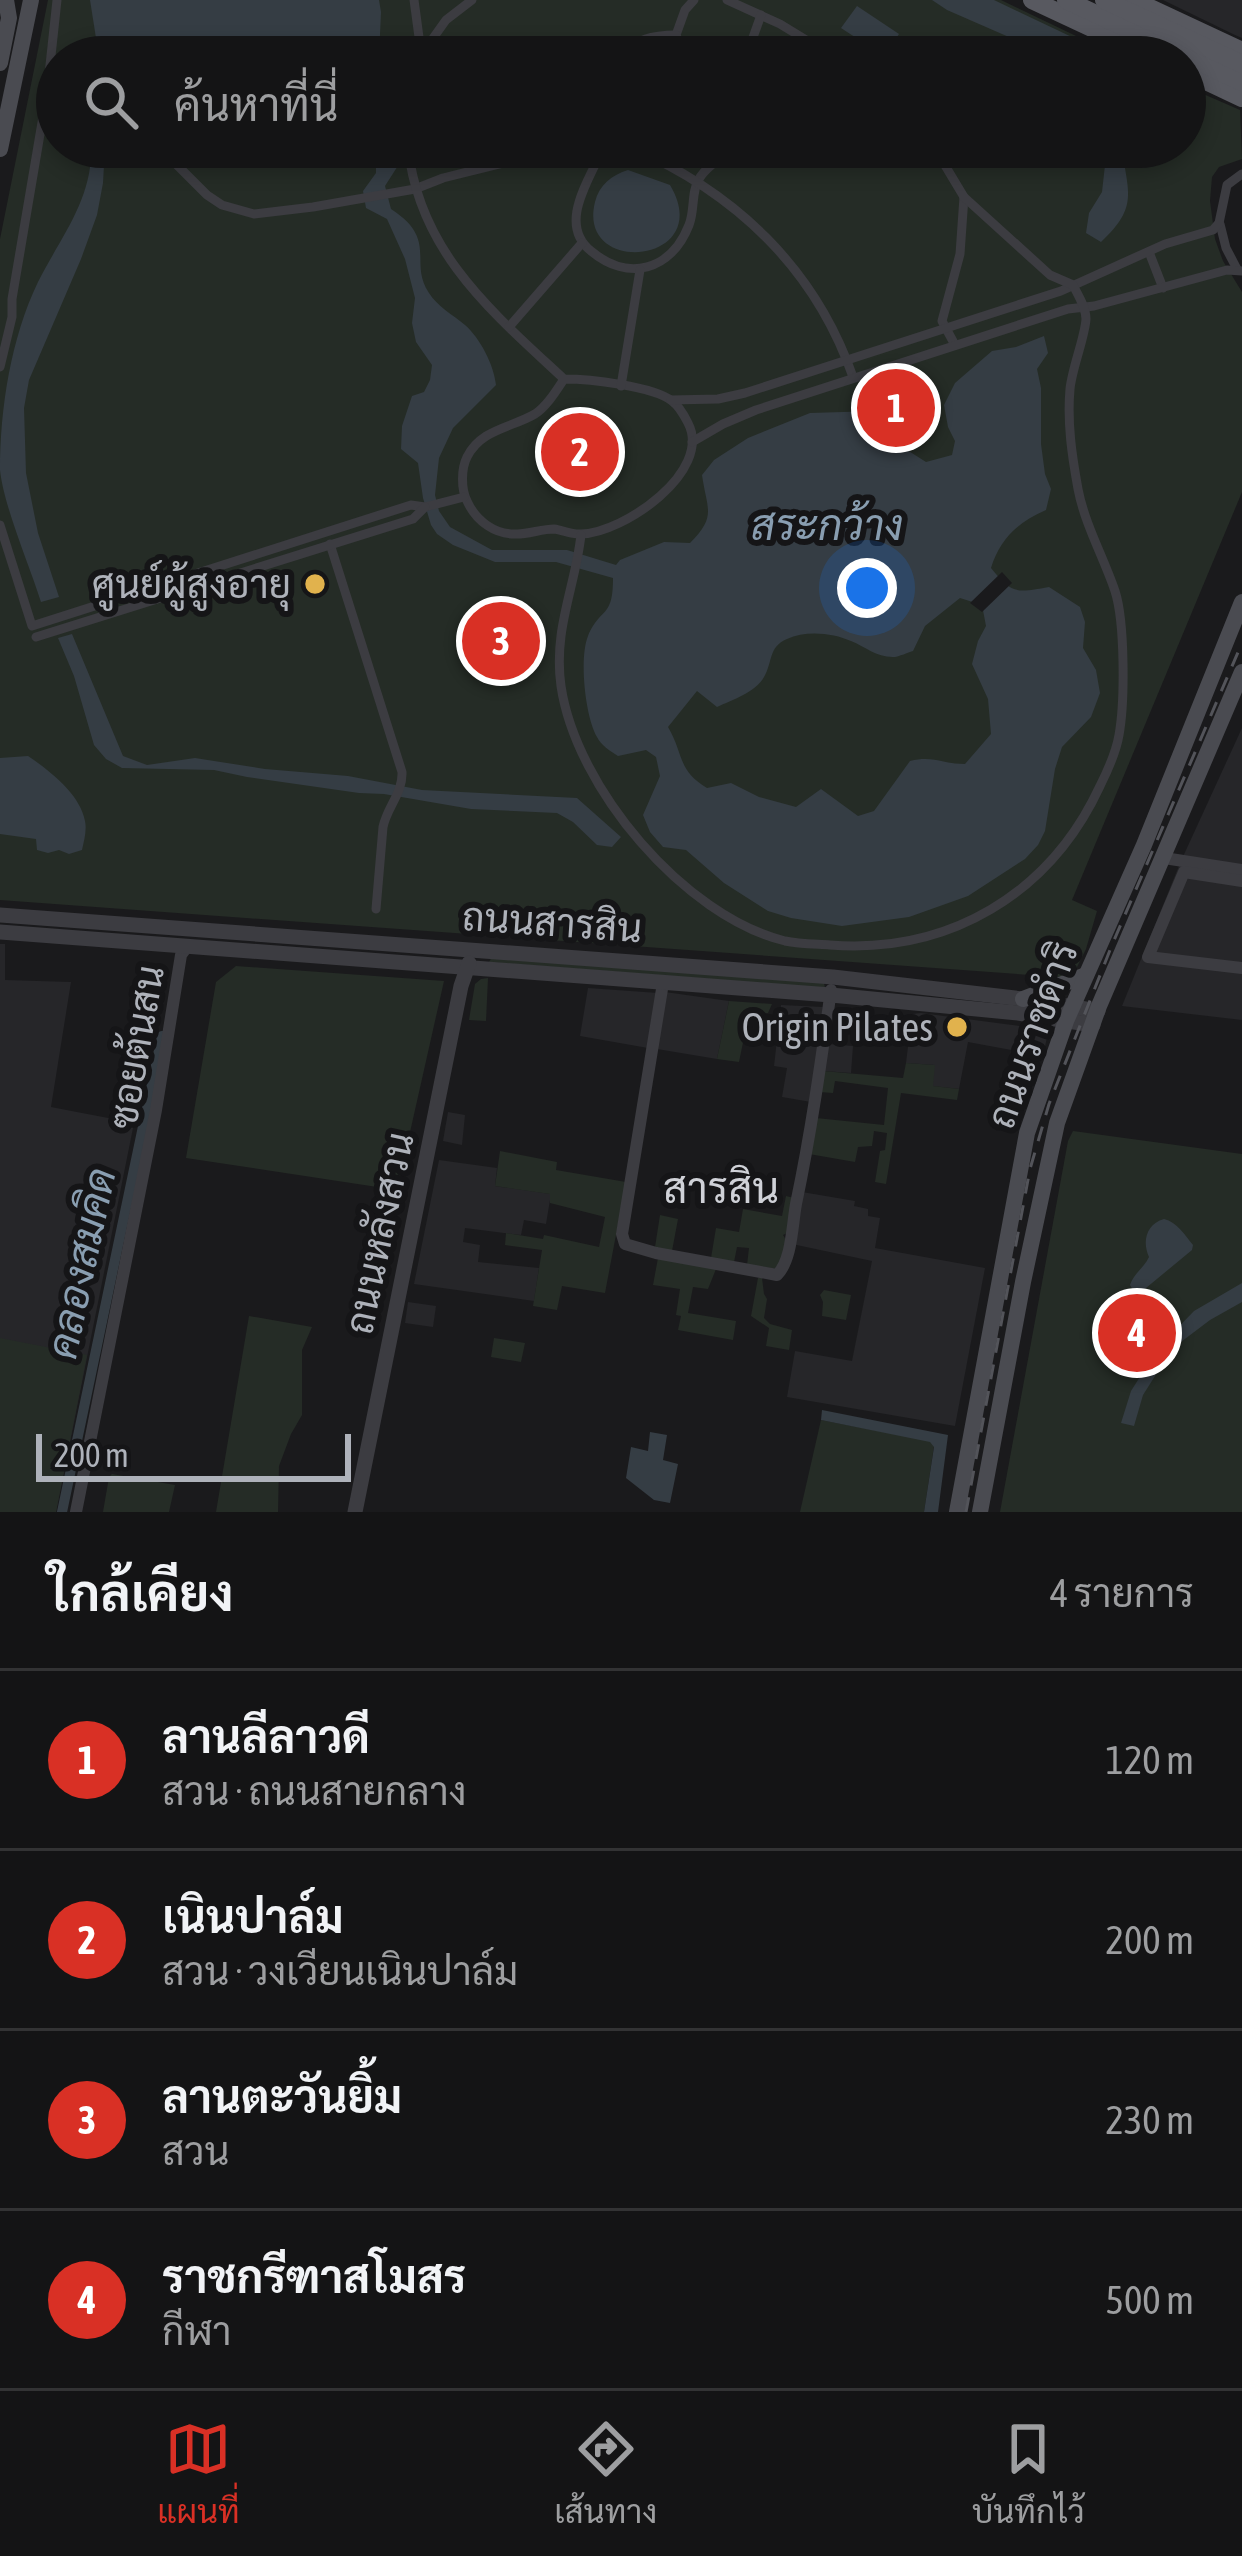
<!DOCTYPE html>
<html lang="th">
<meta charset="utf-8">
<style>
:root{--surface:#141415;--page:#212122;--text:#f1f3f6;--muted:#9d9ea0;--line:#333334;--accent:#d93025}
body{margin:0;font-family:"Asap Condensed",Sarabun,sans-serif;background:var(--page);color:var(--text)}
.scale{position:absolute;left:36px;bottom:30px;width:315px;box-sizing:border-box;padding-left:12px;border:6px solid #aeb2ba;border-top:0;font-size:33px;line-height:42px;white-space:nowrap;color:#aeb2ba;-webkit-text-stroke:9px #151517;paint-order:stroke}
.you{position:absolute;left:867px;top:588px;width:42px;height:42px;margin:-30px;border:9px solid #fff;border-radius:50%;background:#1a73e8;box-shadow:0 0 0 18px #1a73e833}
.badge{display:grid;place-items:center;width:78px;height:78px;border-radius:50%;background:var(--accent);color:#fff;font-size:39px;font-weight:700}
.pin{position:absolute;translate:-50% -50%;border:6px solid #fff;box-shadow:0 3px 12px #0006}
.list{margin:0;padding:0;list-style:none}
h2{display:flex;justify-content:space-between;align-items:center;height:156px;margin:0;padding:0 48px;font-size:51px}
h2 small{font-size:39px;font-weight:400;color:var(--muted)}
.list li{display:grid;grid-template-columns:78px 1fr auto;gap:36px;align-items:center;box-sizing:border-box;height:180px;padding:0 48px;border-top:3px solid var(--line)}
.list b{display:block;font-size:45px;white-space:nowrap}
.list p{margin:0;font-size:39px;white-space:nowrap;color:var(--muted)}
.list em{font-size:39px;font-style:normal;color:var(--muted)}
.icon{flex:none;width:66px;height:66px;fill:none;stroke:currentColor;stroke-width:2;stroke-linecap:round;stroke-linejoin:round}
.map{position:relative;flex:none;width:1242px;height:1512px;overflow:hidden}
.search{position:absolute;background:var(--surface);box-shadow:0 6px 18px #0003;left:36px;right:36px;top:36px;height:132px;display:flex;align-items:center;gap:30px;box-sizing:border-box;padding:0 42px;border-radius:66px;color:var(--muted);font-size:45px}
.sheet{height:876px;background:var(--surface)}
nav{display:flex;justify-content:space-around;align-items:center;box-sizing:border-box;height:168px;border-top:3px solid var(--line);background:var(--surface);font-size:33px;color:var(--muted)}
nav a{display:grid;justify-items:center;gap:6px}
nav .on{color:var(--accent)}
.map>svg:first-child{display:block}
.built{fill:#262629}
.green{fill:#252c26}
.water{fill:#353d44;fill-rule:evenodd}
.pier{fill:#1a1a1c}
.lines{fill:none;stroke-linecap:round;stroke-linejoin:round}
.canal{stroke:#353d44;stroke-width:10}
.pedestrian{stroke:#3c3c41;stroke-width:9}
.minor{stroke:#3c3c41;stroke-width:12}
.tertiary{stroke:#3c3c41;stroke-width:15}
.secondary{stroke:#4a4b51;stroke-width:16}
.primary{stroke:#585960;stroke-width:18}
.rail{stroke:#53545a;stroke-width:3;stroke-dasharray:15 12;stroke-linecap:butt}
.primary-bridge{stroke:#585960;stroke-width:18}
.poi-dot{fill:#e1b24d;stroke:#151517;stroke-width:4.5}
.labels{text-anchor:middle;stroke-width:12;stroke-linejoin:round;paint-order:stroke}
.poi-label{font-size:39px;fill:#aeb2ba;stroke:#151517;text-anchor:end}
.street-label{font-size:39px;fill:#aeb2ba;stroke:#151517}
.water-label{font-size:42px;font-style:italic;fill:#899eb1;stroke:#151517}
.neighbourhood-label{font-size:42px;fill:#cfd1d7;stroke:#151517}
</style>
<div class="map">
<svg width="1242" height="1512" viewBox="0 0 1242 1512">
<rect width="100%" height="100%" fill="#1a1a1c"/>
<g class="built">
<polygon points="1163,0 1242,0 1242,38 1235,35"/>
<polygon points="1242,728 1242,1020 1122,1006 1181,861"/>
<polygon points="0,944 5,944 5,980 71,982 51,1107 134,1123 56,1512 0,1512"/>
<polygon points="588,988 658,993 648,1048 580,1036"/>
<polygon points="665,992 729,1001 717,1059 657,1049"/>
<polygon points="781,1005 823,1007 811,1102 782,1097 787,1068 774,1066"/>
<polygon points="921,1013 1042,1029 1047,1037 1043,1056 968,1042 959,1089 932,1086 934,1065 906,1063 912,1014"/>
<polygon points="828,1044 853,1046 851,1073 823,1071"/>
<polygon points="448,1112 465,1115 462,1145 443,1141"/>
<polygon points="439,1160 497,1168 495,1186 551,1194 546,1224 524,1220 521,1235 465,1228 463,1242 480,1245 478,1262 539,1268 534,1301 414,1284"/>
<polygon points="802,1192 855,1201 854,1206 868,1209 868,1216 880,1218 875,1248 985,1268 955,1426 787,1397 795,1351 852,1361 872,1261 792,1244"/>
<polygon points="408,1302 436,1306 433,1327 405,1323"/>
</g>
<g class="green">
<polygon points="48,0 1001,0 1120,57 57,57 57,147 1185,147 1185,86 1240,110 1242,159 1219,167 1212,177 1210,201 1215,239 1223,261 1242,292 1242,492 1072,900 1097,911 1086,949 1075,971 1058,977 0,900 0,239"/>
<polygon points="492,957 824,983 825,988 489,962"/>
<polygon points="236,966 444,981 397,1190 186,1158 216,982"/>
<polygon points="488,978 486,1021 469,1020 475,984 481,979"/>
<polygon points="729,1001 772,1004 768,1013 749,1013 739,1062 717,1059"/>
<polygon points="906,1063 935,1065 933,1086 959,1089 957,1100 901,1093 886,1184 875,1182 880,1151 885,1150 887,1133 874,1131 872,1146 858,1147 855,1162 809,1154 816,1118 884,1125 888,1088 835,1081 833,1093 820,1092 823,1071 903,1078"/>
<polygon points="1073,1131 1242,1154 1242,1512 1000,1512 1068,1141"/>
<polygon points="500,1151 557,1162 556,1170 626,1182 605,1293 562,1286 557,1310 533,1306 542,1250 505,1245 506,1233 543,1239 544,1235 599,1247 605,1217 550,1203 550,1194 495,1186"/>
<polygon points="786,1196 794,1198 787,1233 783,1235 786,1240 779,1269 747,1265 749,1248 737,1247 734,1262 711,1258 716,1228 739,1232 743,1209 782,1216"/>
<polygon points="660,1215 678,1219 672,1251 655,1247"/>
<polygon points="658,1258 716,1269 708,1289 693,1287 688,1313 736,1321 733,1340 678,1330 681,1316 676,1315 680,1289 653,1285"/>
<polygon points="758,1278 762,1278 764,1294 767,1299 764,1318 770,1324 792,1330 789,1350 766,1346 769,1328 751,1316"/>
<polygon points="824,1290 851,1295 846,1320 822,1316 823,1302 820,1295"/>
<polygon points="249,1316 312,1327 302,1350 302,1415 291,1434 279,1466 278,1512 216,1512"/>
<polygon points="0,1338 87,1355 56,1512 0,1512"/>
<polygon points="494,1338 525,1343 521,1362 491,1357"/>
<polygon points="821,1420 930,1441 934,1446 924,1512 800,1512"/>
<polygon points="112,1474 175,1485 169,1512 103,1512 109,1477"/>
</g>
<g class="water">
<polygon points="90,0 379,0 381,12 379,57 99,57"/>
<polygon points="932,0 994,0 1114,57 1055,57 947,10"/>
<polygon points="857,6 899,34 884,56 841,28"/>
<path d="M91 147H105L103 183 97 215 81 259 29 380 24 408 26 473 38 533 59 597 41 602C29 564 4 507 0 470 0 408 11 338 38 282 60 238 93 199 91 147Z"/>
<path d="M376 147H399L401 161 385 186 391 209C439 240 408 262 429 293 437 306 453 315 465 325 480 338 494 365 496 385L453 428 439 458 435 495 439 511 450 527 492 550H567L616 565 620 560 664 542 690 543C717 516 707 510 702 475L714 460 748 438 810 413 876 411 896 428 904 448 926 462 952 455 955 441 948 427 944 405 955 383 992 351 1016 347 1044 336 1048 353 1037 369 1041 388V444L1045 474 1051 489 1046 510C1018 522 1000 539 991 568 1012 594 1016 593 1049 587L1080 607 1085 622 1083 648 1096 670 1100 693 1091 717 1062 747 1055 769 1045 831 1038 845 1025 859 968 896 909 917 842 926 791 918 768 911 724 883 686 850 663 847 650 832 643 815 660 776 656 757 646 750 618 756C610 751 601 745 597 737 585 716 579 658 588 636 601 606 613 619 613 578L556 562H495L453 545 437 534 431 525 423 498 418 463 401 449 402 426 412 396 424 392 430 380 432 365 416 342 412 323 415 298 405 259 387 219 366 208 363 191 376 173ZM960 598 982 605 986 626 978 641 972 664 988 699 991 734 965 764C942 764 933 755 910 761L874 811 858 816 821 789 796 807 759 797 731 783 707 788C677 770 684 754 668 727L697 691 717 707C732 700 756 692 764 677 773 662 768 647 787 639 806 630 833 633 851 641 866 647 877 658 895 657 897 657 910 652 913 651L925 626Z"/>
<path d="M1107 147H1122C1127 192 1140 206 1101 242L1086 233 1089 213 1102 192Z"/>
<path d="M628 170 670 185C717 264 576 278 595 202 599 185 612 175 628 170Z"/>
<polygon points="72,634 123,756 147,765 195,758 265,769 348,776 422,790 577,798 621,837 612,847 597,845 573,822 557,813 471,809 384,794 359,793 247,777 214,770 122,768 106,759 94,745 74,676 58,638"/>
<path d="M28 756C50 771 80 794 85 821 87 830 84 841 82 850L69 854 59 850 48 853 37 850 36 839 0 834V758Z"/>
<path d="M1164 1219C1177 1222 1185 1235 1193 1245L1192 1250 1146 1288 1138 1292 1133 1290 1130 1285C1134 1273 1144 1268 1149 1257 1142 1242 1146 1224 1164 1219Z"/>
<polygon points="1242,1283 1242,1302 1210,1320 1173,1348 1165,1341 1194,1311"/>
<polygon points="1157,1350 1167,1357 1143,1395 1134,1426 1121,1423 1131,1391"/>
<polygon points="822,1410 948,1435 938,1512 924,1512 934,1447 930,1442 821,1420"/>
<polygon points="650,1432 667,1435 663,1460 678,1464 670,1503 654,1500 626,1478 631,1447 648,1451"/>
</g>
<polygon class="pier" points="1002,572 1012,583 982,612 970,603"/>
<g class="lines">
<polyline class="canal" points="62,1512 162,1036"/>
<g class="pedestrian">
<polyline points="414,0 421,52"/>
<polyline points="727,0 780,24 834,57"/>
<polyline points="689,54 681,47 676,35 685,10 694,0"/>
<polyline points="421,55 446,20 472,0"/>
<path d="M620 57C636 39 652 35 676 35"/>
<polyline points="746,57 761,15"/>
<polyline points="159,147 207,195 222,205 254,214 313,207 415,189 443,178 567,147"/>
<path d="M408 147C419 252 492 312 564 379 556 391 547 406 535 414 511 428 481 429 467 457 461 469 461 489 467 501 476 521 495 535 517 534 529 534 542 529 554 529 563 530 572 535 581 534 624 533 713 471 688 423 684 415 679 406 672 401 653 386 589 379 564 379"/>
<path d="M603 147C592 177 556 223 591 251 628 282 671 271 689 225 695 210 691 192 699 179 706 166 723 157 734 147"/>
<path d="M630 147C735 192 815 268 853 377"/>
<polyline points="1220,224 1226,248 1237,269"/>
<polyline points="1149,252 1163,288"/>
<polyline points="509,327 582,243"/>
<polyline points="955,345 942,321 960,254 964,197"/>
<polyline points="0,367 12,317 12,299 47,93 57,0"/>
<polyline points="621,386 640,270"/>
<polyline points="671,400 718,399 745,393 1061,291 1165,244 1213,230 1219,223 1227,185 1242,174"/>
<polyline points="692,442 723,424 756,410 1068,309 1094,306 1227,270 1242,271"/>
<polyline points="0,525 32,626 411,505 425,507 464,497"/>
<path d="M581 535C575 588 553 630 561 686 576 788 684 916 785 941 799 944 815 944 830 945 949 954 1050 894 1100 786 1108 770 1116 753 1119 735 1125 702 1125 622 1115 591 1103 556 1085 525 1078 489 1072 456 1067 423 1070 389 1072 368 1085 337 1086 319 1086 307 1078 295 1073 285L1050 275 964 197 934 147"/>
<path d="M330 544 402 772C403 793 387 807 383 827L376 909"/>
<polyline points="36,637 413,519 425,507"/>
</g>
<g class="minor">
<polyline points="1164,858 1242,870"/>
<polyline points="1242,881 1184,872 1148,957 1242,968"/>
<path d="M663 983 622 1234 625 1244 656 1253 777 1275C792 1260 792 1226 796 1204 811 1133 821 1062 831 990"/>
<polyline points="76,1512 156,1110 181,955 187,947"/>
</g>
<g class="tertiary">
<polyline points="0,915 833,977 1023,999 1098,1011"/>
<polyline points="0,932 831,995 1018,1013 1093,1025"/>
<polyline points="355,1512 461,986 469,963"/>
</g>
<g class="secondary">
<polyline points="0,63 9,18 6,0"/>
<polyline points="0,149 31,0"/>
<polyline points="1023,999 1086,975"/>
<polyline points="957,1512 1027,1133 1066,1021 1144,845 1242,602"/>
<polyline points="980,1512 1023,1282 1057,1123 1099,1006 1242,672"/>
</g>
<g class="primary">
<polyline points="1032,0 1154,57"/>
<polyline points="1133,0 1242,51"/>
<polyline points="1185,71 1242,98"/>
</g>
<polyline class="rail" points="966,1512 1030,1169 1049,1104 1112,945 1242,643"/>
<g class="primary-bridge">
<polyline points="1066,0 1242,82"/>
<polyline points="1104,0 1242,64"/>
</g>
</g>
<g class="poi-dot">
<circle cx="315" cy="584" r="12"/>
<circle cx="957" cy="1027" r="12"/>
</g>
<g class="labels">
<g class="poi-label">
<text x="291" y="598">ศูนย์ผู้สูงอายุ</text>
<text x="933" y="1041">Origin Pilates</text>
</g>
<g class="street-label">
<text transform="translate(552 922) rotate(4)" y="14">ถนนสารสิน</text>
<text transform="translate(1032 1035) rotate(-70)" y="14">ถนนราชดำริ</text>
<text transform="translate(136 1047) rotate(-80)" y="14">ซอยต้นสน</text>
<text transform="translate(379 1233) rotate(-78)" y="14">ถนนหลังสวน</text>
</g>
<g class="water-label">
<text x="827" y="540">สระกว้าง</text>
<text transform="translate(81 1263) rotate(-78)" y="15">คลองสมคิด</text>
</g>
<g class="neighbourhood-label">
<text x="721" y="1203">สารสิน</text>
</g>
</g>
</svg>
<div class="scale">200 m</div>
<div class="you"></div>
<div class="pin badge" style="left:896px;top:408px">1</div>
<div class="pin badge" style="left:580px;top:452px">2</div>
<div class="pin badge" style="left:501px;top:641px">3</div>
<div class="pin badge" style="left:1137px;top:1333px">4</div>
<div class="search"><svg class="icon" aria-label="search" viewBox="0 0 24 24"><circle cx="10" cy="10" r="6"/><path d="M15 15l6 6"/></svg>ค้นหาที่นี่</div>
</div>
<section class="sheet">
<h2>ใกล้เคียง<small>4 รายการ</small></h2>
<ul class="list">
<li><span class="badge">1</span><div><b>ลานลีลาวดี</b><p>สวน · ถนนสายกลาง</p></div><em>120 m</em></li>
<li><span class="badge">2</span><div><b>เนินปาล์ม</b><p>สวน · วงเวียนเนินปาล์ม</p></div><em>200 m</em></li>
<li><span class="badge">3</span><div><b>ลานตะวันยิ้ม</b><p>สวน</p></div><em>230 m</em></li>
<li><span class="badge">4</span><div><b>ราชกรีฑาสโมสร</b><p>กีฬา</p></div><em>500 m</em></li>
</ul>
</section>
<nav>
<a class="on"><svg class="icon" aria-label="map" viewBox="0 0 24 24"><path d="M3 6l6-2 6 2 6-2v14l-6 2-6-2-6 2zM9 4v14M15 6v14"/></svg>แผนที่</a>
<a><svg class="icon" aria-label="directions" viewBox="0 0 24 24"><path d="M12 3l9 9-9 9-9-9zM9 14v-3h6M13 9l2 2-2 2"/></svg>เส้นทาง</a>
<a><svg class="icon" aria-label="saved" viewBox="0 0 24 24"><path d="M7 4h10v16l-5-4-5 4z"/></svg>บันทึกไว้</a>
</nav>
